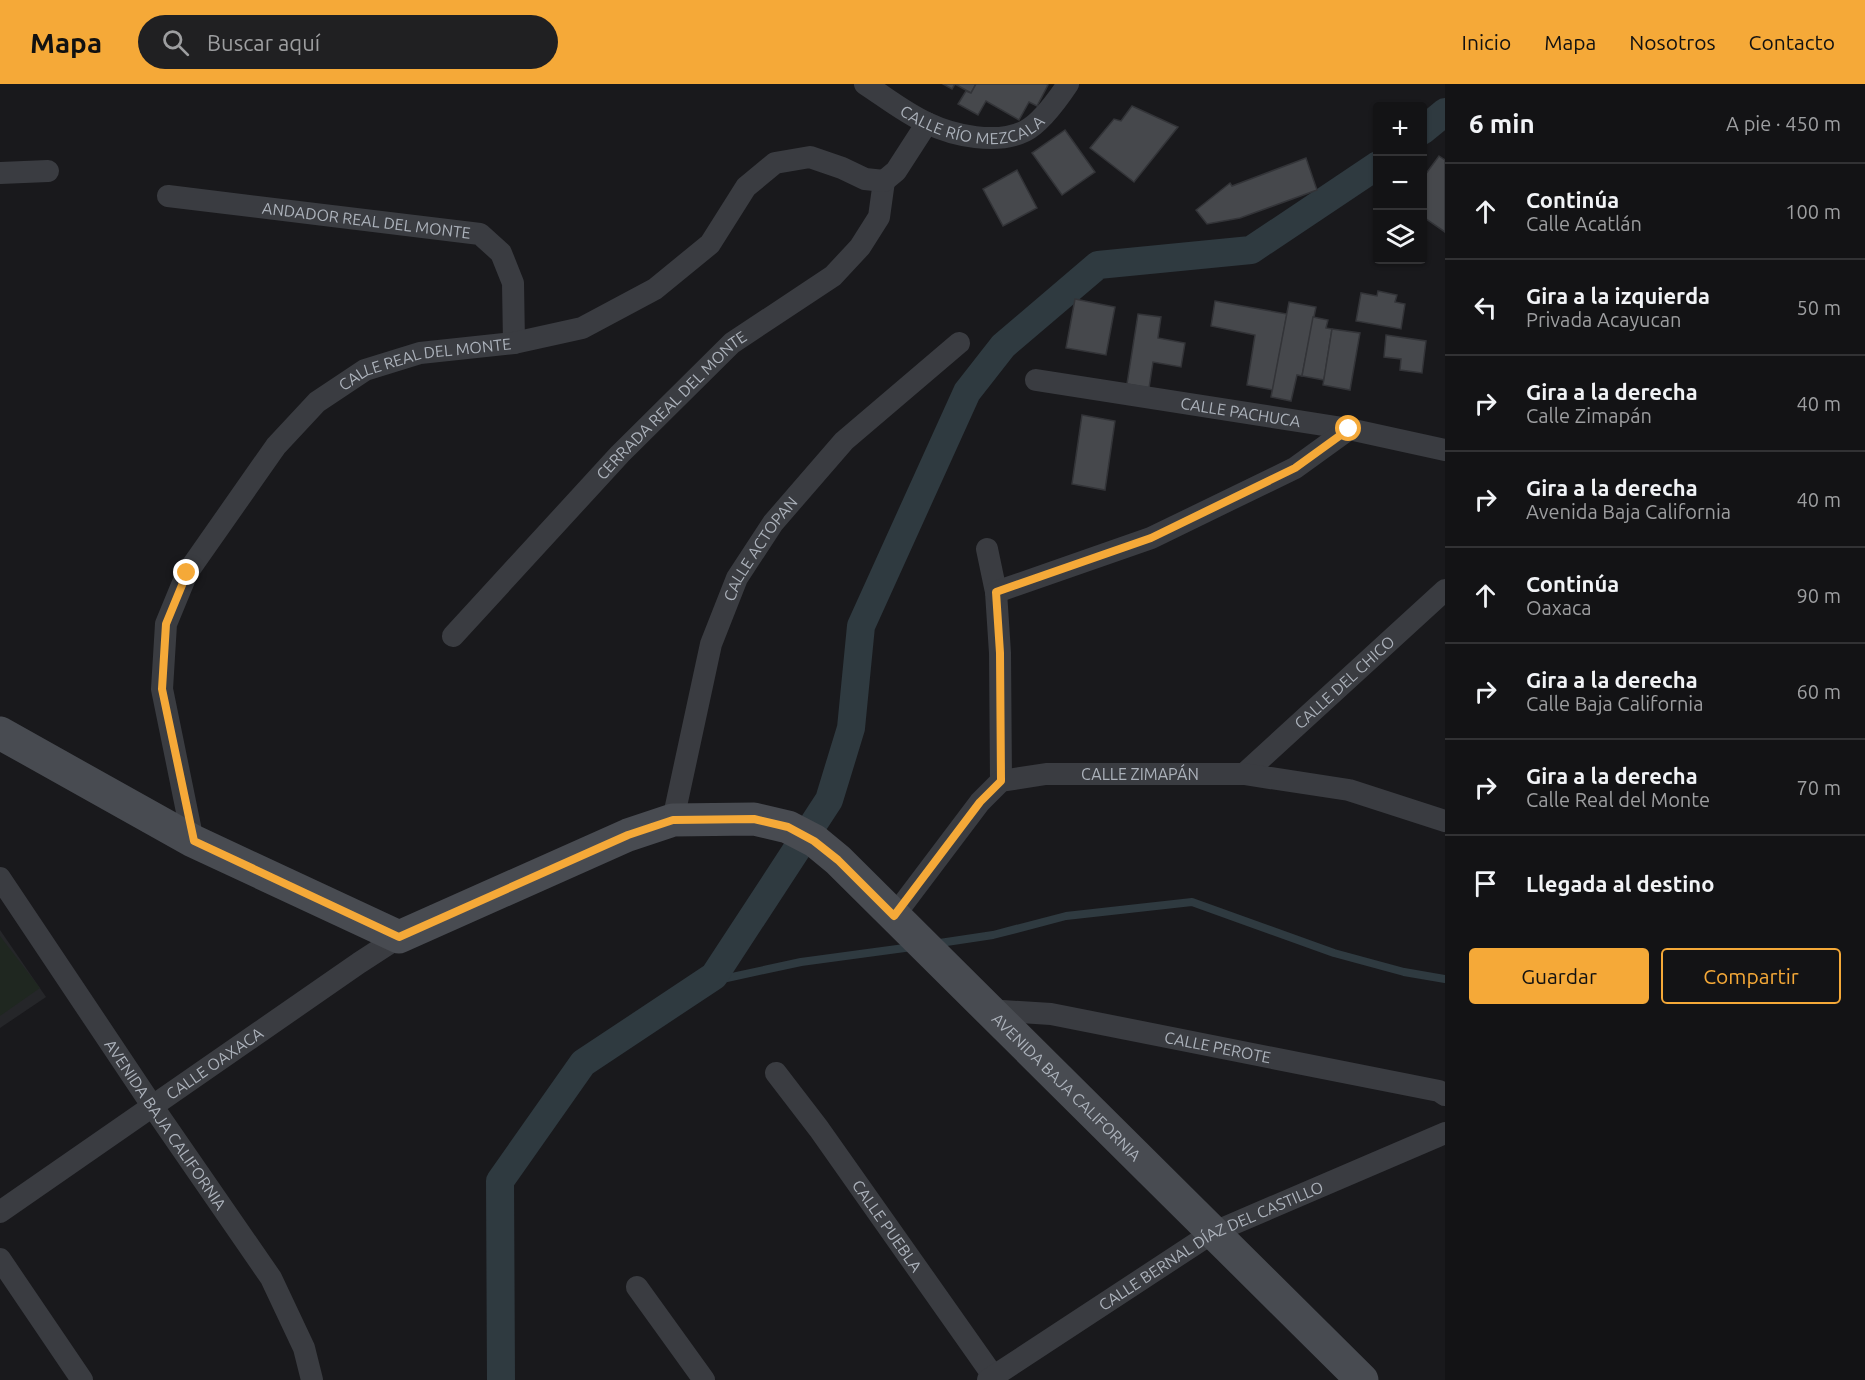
<!DOCTYPE html>
<html lang="es">
<meta charset="utf-8">
<style>
:root{--surface:#131315;--page:#202022;--text:#f1f3f6;--muted:#9d9ea0;--line:#323234;--accent:#f5a938}
body{margin:0;font-family:Ubuntu,sans-serif;background:var(--page);color:var(--text)}
.controls{position:absolute;right:18px;top:18px;display:grid;overflow:hidden;border-radius:6px;box-shadow:0 2px 4px #0004}
.controls button{width:54px;height:54px;display:grid;place-items:center;padding:0;border:0;border-bottom:2px solid var(--line);background:var(--surface);color:var(--text);font:30px sans-serif}
.stop{position:absolute;width:18px;height:18px;margin:-14px;border:4px solid #f5a938;border-radius:50%;background:#fff}
.stop.end{background:#f5a938;border-color:#fff;box-shadow:0 2px 6px #0008}
.list{margin:0;padding:0;list-style:none}
h2{display:flex;justify-content:space-between;align-items:center;height:78px;margin:0;padding:0 24px;font-size:26px}
h2 small{font-size:20px;font-weight:400;color:var(--muted)}
.list li{display:grid;grid-template-columns:39px 1fr auto;gap:18px;align-items:center;box-sizing:border-box;height:96px;padding:0 24px;border-top:2px solid var(--line)}
.list b{display:block;font-size:22px;white-space:nowrap}
.list p{margin:0;font-size:20px;white-space:nowrap;color:var(--muted)}
.list em{font-size:20px;font-style:normal;color:var(--muted)}
.actions{display:flex;gap:12px;padding:18px 24px}
.actions a{flex:1;padding:14px 0;border:2px solid var(--accent);border-radius:6px;text-align:center;font-size:21px;color:var(--accent)}
.actions .main{background:var(--accent);color:#111}
.icon{flex:none;width:33px;height:33px;fill:none;stroke:currentColor;stroke-width:2;stroke-linecap:round;stroke-linejoin:round}
.map{position:relative;flex:none;width:1445px;height:1296px;overflow:hidden}
header{display:flex;align-items:center;gap:36px;box-sizing:border-box;height:84px;padding:0 30px;background:var(--accent);color:#111}
header strong{font-size:28px}
nav{display:flex;gap:33px;margin-inline-start:auto;font-size:21px}
.search{width:420px;height:54px;background:var(--page);display:flex;align-items:center;gap:15px;box-sizing:border-box;padding:0 21px;border-radius:33px;color:var(--muted);font-size:22px}
main{display:flex}
aside{flex:1;background:var(--surface)}
.map>svg:first-child{display:block}
.built{fill:#252629}
.green{fill:#1f2720}
.lines{fill:none;stroke-linecap:round;stroke-linejoin:round}
.stream{stroke:#2f3a40;stroke-width:8}
.canal{stroke:#2f3a40;stroke-width:28}
.building{fill:#46484c;stroke:#333438;stroke-width:1.5}
.minor{stroke:#3a3c41;stroke-width:22}
.secondary{stroke:#484b51;stroke-width:33}
.route{stroke:#f5a938;stroke-width:8}
.labels{text-anchor:middle;stroke-width:4.5;stroke-linejoin:round;paint-order:stroke}
.street-label{font-size:16px;fill:#acb2bb;stroke:#141417}
</style>
<header>
<strong>Mapa</strong>
<div class="search"><svg class="icon" aria-label="search" viewBox="0 0 24 24"><circle cx="10" cy="10" r="6"/><path d="M15 15l6 6"/></svg>Buscar aquí</div>
<nav><a>Inicio</a><a>Mapa</a><a>Nosotros</a><a>Contacto</a></nav>
</header>
<main>
<div class="map">
<svg width="1445" height="1296" viewBox="0 0 1445 1296">
<rect width="100%" height="100%" fill="#19191c"/>
<polygon class="built" points="0,846 46,913 0,944"/>
<polygon class="green" points="0,852 40,904 0,932"/>
<g class="lines">
<g class="stream">
<polyline points="933,860 993,851 1066,832 1192,818 1334,869 1404,888 1445,895"/>
<polyline points="704,899 801,878 912,863"/>
</g>
<g class="canal">
<polyline points="1422,47 1445,28"/>
<polyline points="501,1296 500,1097 583,979 714,892 829,716 851,644 861,542 967,308 1003,262 1098,181 1251,166 1378,81"/>
</g>
</g>
<g class="building">
<polygon points="943,0 976,0 971,9 955,0 952,5"/>
<polygon points="976,0 1046,0 1048,1 1037,22 1029,18 1019,36 986,17 978,31 958,20 966,7 971,9"/>
<polygon points="1132,22 1178,43 1134,98 1090,64 1114,35 1121,37"/>
<polygon points="1065,46 1095,88 1062,111 1032,69"/>
<polygon points="1439,72 1445,76 1445,148 1422,132 1422,95"/>
<polygon points="1306,74 1317,106 1240,134 1207,140 1196,126 1230,99 1232,102"/>
<polygon points="1017,86 1037,124 1003,142 983,105"/>
<polygon points="1378,207 1397,211 1395,218 1405,220 1401,245 1356,237 1361,209 1377,212"/>
<polygon points="1075,215 1115,223 1106,271 1066,264"/>
<polygon points="1215,217 1287,230 1273,306 1247,301 1255,251 1211,242"/>
<polygon points="1289,218 1316,223 1302,292 1297,291 1291,317 1271,313"/>
<polygon points="1138,230 1161,233 1158,254 1185,259 1181,283 1153,278 1149,304 1127,300"/>
<polygon points="1313,233 1328,236 1326,244 1332,245 1324,296 1302,292"/>
<polygon points="1332,245 1360,249 1350,306 1323,301"/>
<polygon points="1386,251 1426,257 1422,289 1400,286 1401,275 1384,273"/>
<polygon points="1082,331 1115,337 1105,406 1072,400"/>
</g>
<g class="lines">
<g class="minor">
<path id="s1" d="M865 0C885 13 905 29 927 39 954 52 997 61 1025 47 1041 39 1058 15 1068 0"/>
<polyline points="0,89 48,87"/>
<path id="s2" d="M168 112 480 150 501 169 513 199 514 259"/>
<path id="s3" d="M1036 296 1349 345 1445 366"/>
<polyline points="987,465 996,508 1000,569 1001,697"/>
<polyline points="996,508 1151,454 1295,384 1349,345"/>
<path id="s4" d="M453 552 620 370 732 259 833 192 860 163 879 133 884 97"/>
<path id="s5" d="M1244 690 1445 506"/>
<path id="s6" d="M673 736 711 560 737 494 773 439 844 357 959 259"/>
<path id="s7" d="M193 757 162 605 166 540 187 489 276 362 317 318 365 286 420 269 514 259 582 244 655 205 710 160 746 103 775 79 810 73 842 84 865 95 884 97 896 87 927 39"/>
<path id="s8" d="M0 794 153 1023 271 1194 304 1264 312 1296"/>
<path id="s9" d="M894 832 980 718 1001 697 1046 690H1244L1349 706 1445 737"/>
<path id="s10" d="M987 926 1051 930 1439 1007 1445 1011"/>
<path id="s11" d="M776 989 819 1045 996 1296"/>
<path id="s12" d="M0 1128 359 879 399 853"/>
<polyline points="0,1175 82,1296"/>
<polyline points="637,1203 704,1296"/>
<path id="s13" d="M988 1296 1212 1149 1445 1049"/>
</g>
<path class="secondary" id="s14" d="M0 649 193 757 399 853 628 751 673 736 754 735 788 743 815 757 838 776 1362 1296"/>
</g>
<g class="lines">
<polyline class="route" points="187,489 166,540 162,605 194,757 399,853 628,751 673,736 754,735 788,743 814,757 838,776 894,832 980,718 1001,697 1000,569 996,508 1151,454 1295,384 1349,345"/>
</g>
<g class="labels">
<g class="street-label">
<text dy="6" stroke="none"><textPath href="#s1" startOffset="120">CALLE RÍO MEZCALA</textPath></text>
<text dy="6" stroke="none"><textPath href="#s2" startOffset="200">ANDADOR REAL DEL MONTE</textPath></text>
<text dy="6" stroke="none"><textPath href="#s7" startOffset="608">CALLE REAL DEL MONTE</textPath></text>
<text dy="6" stroke="none"><textPath href="#s4" startOffset="318">CERRADA REAL DEL MONTE</textPath></text>
<text dy="6" stroke="none"><textPath href="#s3" startOffset="207">CALLE PACHUCA</textPath></text>
<text dy="6" stroke="none"><textPath href="#s6" startOffset="288">CALLE ACTOPAN</textPath></text>
<text dy="6" stroke="none"><textPath href="#s5" startOffset="136">CALLE DEL CHICO</textPath></text>
<text dy="6" stroke="none"><textPath href="#s9" startOffset="312">CALLE ZIMAPÁN</textPath></text>
<text dy="6" stroke="none"><textPath href="#s10" startOffset="234">CALLE PEROTE</textPath></text>
<text dy="6" stroke="none"><textPath href="#s12" startOffset="261">CALLE OAXACA</textPath></text>
<text dy="6" stroke="none"><textPath href="#s14" startOffset="1245">AVENIDA BAJA CALIFORNIA</textPath></text>
<text dy="6" stroke="none"><textPath href="#s8" startOffset="297">AVENIDA BAJA CALIFORNIA</textPath></text>
<text dy="6" stroke="none"><textPath href="#s11" startOffset="189">CALLE PUEBLA</textPath></text>
<text dy="6" stroke="none"><textPath href="#s13" startOffset="261">CALLE BERNAL DÍAZ DEL CASTILLO</textPath></text>
</g>
</g>
</svg>
<div class="controls">
<button>+</button>
<button>−</button>
<button><svg class="icon" aria-label="layers" viewBox="0 0 24 24"><path d="M12 4l9 5-9 5-9-5zM3 14l9 5 9-5"/></svg></button>
</div>
<div class="stop" style="left:1349px;top:345px"></div>
<div class="stop end" style="left:187px;top:489px"></div>
</div>
<aside>
<h2>6 min<small>A pie · 450 m</small></h2>
<ul class="list">
<li><svg class="icon" aria-label="ahead" viewBox="0 0 24 24"><path d="M12 20V5M6 11l6-6 6 6"/></svg><div><b>Continúa</b><p>Calle Acatlán</p></div><em>100 m</em></li>
<li><svg class="icon" aria-label="left" viewBox="0 0 24 24"><path d="M17 20v-9H6M10 6l-5 5 5 5"/></svg><div><b>Gira a la izquierda</b><p>Privada Acayucan</p></div><em>50 m</em></li>
<li><svg class="icon" aria-label="right" viewBox="0 0 24 24"><path d="M7 20v-9h11M14 6l5 5-5 5"/></svg><div><b>Gira a la derecha</b><p>Calle Zimapán</p></div><em>40 m</em></li>
<li><svg class="icon" aria-label="right" viewBox="0 0 24 24"><path d="M7 20v-9h11M14 6l5 5-5 5"/></svg><div><b>Gira a la derecha</b><p>Avenida Baja California</p></div><em>40 m</em></li>
<li><svg class="icon" aria-label="ahead" viewBox="0 0 24 24"><path d="M12 20V5M6 11l6-6 6 6"/></svg><div><b>Continúa</b><p>Oaxaca</p></div><em>90 m</em></li>
<li><svg class="icon" aria-label="right" viewBox="0 0 24 24"><path d="M7 20v-9h11M14 6l5 5-5 5"/></svg><div><b>Gira a la derecha</b><p>Calle Baja California</p></div><em>60 m</em></li>
<li><svg class="icon" aria-label="right" viewBox="0 0 24 24"><path d="M7 20v-9h11M14 6l5 5-5 5"/></svg><div><b>Gira a la derecha</b><p>Calle Real del Monte</p></div><em>70 m</em></li>
<li><svg class="icon" aria-label="arrive" viewBox="0 0 24 24"><path d="M6 21V4h12l-3 4 3 4H6"/></svg><div><b>Llegada al destino</b></div></li>
</ul>
<div class="actions"><a class="main">Guardar</a><a>Compartir</a></div>
</aside>
</main>
